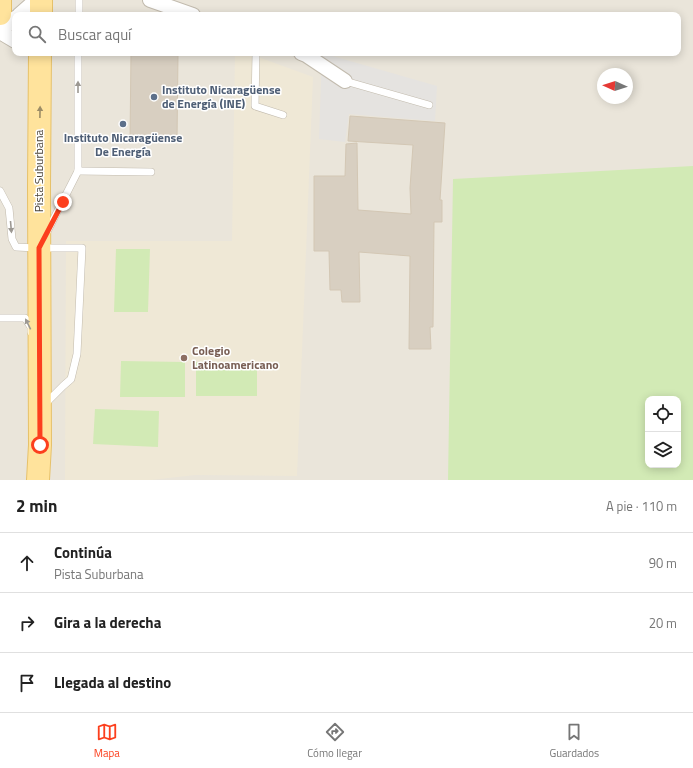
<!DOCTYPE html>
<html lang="es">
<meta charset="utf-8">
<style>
:root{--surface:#fff;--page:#f6f6f6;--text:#222;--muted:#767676;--line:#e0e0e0;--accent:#fc3f1d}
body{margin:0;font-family:"Titillium Web",sans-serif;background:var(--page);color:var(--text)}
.controls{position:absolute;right:12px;bottom:12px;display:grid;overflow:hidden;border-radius:8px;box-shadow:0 2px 10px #0003}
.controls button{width:36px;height:36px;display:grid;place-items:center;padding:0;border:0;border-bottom:1px solid var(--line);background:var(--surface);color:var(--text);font:20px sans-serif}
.compass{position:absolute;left:597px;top:68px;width:36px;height:36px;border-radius:50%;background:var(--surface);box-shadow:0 2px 10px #0003;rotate:273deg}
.stop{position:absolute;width:12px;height:12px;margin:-9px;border:3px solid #fc3f1d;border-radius:50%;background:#fff}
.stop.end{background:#fc3f1d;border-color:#fff;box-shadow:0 1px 4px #0008}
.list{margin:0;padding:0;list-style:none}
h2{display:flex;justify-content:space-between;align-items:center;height:52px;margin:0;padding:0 16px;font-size:17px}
h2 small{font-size:13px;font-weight:400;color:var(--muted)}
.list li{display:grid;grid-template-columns:26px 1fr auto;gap:12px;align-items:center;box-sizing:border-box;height:60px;padding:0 16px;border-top:1px solid var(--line)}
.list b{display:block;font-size:15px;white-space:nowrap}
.list p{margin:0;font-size:13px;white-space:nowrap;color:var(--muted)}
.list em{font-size:13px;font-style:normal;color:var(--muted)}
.icon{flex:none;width:22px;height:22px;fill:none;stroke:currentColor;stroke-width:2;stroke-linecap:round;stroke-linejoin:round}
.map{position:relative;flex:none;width:693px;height:480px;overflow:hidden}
.search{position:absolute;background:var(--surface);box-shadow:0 2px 10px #0003;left:12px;right:12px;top:12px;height:44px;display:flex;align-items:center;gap:10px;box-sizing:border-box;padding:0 14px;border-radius:8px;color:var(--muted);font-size:15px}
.sheet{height:232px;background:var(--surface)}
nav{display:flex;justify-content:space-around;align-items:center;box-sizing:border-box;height:56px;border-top:1px solid var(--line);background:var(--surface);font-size:11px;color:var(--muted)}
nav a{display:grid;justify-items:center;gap:2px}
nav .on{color:var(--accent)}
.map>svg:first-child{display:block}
.residential{fill:#eae5da;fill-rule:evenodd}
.education{fill:#efe8d6}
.green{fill:#d2eab5;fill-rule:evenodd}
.parking{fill:#e5e3e0}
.building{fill:#d8cfc1;stroke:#d3c7b4}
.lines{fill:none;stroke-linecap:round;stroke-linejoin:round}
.lane-casing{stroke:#c2bbae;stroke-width:8}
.street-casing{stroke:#c2bbae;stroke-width:16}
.primary-casing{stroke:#e6c16a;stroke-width:24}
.lane{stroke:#fff;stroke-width:7}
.street{stroke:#fff;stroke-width:14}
.primary{stroke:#ffe39c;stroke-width:22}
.oneway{fill:#9c9892}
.oneway2{fill:#9c8c66}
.route{stroke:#fc3f1d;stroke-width:5}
.service-dot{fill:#5c6f8a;stroke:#fff;stroke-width:1.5}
.education-dot{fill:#8d6e63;stroke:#fff;stroke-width:1.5}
.labels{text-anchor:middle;stroke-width:3;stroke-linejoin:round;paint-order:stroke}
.service-label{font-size:12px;font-weight:bold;fill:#4e5e75;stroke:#fff;text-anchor:start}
.street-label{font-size:12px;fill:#4b4439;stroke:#fff}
.education-label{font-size:12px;font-weight:bold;fill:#785e54;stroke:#fff;text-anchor:start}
</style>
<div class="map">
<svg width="693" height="480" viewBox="0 0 693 480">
<rect width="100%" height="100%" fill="#f6f3ec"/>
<path class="residential" d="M0 0H693V480H0ZM15 15H678V53H15ZM603 74H627V98H603ZM648 399H678V465H648Z"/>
<polygon class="education" points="235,53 247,53 313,77 297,476 195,475 151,480 65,480 66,241 232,241"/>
<g class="green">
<path d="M693 166V480H448L453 179ZM648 399H678V465H648Z"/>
<polygon points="116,249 150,249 148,312 114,312"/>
<polygon points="121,361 185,362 185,397 120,397"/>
<rect x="196" y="362" width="61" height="34"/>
<polygon points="95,409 159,411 158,447 93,444"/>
</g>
<polygon class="parking" points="322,53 437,86 435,121 349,114 345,142 319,139"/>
<g class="building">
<polygon points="131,53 178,53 177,141 130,141"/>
<polygon points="350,116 445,123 440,200 442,200 442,222 434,222 433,327 430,327 431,349 409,349 410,256 359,252 360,302 342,302 341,290 330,290 329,251 314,251 314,176 345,176 346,144 357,143 358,210 411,214 410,188 413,145 348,141"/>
</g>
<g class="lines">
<defs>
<g id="lane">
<polyline points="79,15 79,0"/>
<polyline points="256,53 255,106 283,115"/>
<polyline points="345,81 429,105"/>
<polyline points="78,171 151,172"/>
<polyline points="0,191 9,208 12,239 16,247 36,248"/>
<polyline points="46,234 78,171 78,53"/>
<polyline points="41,248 82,248 77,354 71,379 63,386 45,404"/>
<polyline points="0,318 25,318 31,327 31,332"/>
</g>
<g id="street">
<polyline points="150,0 193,15"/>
<polyline points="19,15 36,0"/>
<polyline points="0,32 15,18"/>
<polyline points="0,32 15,41"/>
<polyline points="301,53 306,55 345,81"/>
</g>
<g id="primary">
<polyline points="0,14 0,0"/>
<polyline points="41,15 41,0"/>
<polyline points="38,480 40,445 39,186 40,53"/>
</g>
</defs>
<use href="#lane" class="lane-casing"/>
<use href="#street" class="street-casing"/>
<use href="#primary" class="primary-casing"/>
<use href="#lane" class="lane"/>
<use href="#street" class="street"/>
<use href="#primary" class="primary"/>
</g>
<defs><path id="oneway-solid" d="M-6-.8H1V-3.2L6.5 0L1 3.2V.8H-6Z"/></defs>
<g class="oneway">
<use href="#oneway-solid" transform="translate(78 87) rotate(-90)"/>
<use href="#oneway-solid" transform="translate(11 227) rotate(85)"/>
<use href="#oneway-solid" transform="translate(28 324) rotate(-116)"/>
</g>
<use class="oneway2" href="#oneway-solid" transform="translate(40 112) rotate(-89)"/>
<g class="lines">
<polyline class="route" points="40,445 39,248 63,202"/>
</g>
<g class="service-dot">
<circle cx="154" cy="97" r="4"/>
<circle cx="123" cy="124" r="4"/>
</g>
<circle class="education-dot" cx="184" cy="358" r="4"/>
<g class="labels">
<g class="service-label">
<text x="162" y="94">Instituto Nicaragüense<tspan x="162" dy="14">de Energía (INE)</tspan></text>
<text x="123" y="142" text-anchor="middle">Instituto Nicaragüense<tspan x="123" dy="14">De Energía</tspan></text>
</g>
<g class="street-label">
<text transform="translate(39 171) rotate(-90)" y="4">Pista Suburbana</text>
</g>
<g class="education-label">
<text x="192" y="355">Colegio<tspan x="192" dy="14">Latinoamericano</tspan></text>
</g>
</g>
</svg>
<div class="controls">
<button><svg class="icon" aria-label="locate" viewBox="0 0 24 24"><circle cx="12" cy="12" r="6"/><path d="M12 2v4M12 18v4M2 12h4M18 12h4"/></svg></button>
<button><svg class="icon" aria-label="layers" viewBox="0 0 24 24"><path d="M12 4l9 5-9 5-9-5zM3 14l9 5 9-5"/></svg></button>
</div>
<svg class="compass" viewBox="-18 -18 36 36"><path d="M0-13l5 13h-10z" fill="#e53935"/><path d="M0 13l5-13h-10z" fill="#767676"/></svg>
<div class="stop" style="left:40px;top:445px"></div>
<div class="stop end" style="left:63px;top:202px"></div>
<div class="search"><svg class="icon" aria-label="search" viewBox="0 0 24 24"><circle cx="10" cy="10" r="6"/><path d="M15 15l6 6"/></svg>Buscar aquí</div>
</div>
<section class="sheet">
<h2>2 min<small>A pie · 110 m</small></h2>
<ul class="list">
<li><svg class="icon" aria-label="ahead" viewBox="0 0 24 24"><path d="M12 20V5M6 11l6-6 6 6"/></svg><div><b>Continúa</b><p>Pista Suburbana</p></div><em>90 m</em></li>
<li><svg class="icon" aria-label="right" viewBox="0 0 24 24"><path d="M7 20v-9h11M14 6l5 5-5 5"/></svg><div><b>Gira a la derecha</b></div><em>20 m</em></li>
<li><svg class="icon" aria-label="arrive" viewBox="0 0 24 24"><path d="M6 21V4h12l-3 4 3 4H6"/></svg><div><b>Llegada al destino</b></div></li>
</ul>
</section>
<nav>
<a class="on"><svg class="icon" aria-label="map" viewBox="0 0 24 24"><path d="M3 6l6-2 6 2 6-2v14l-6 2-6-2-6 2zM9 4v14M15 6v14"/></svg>Mapa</a>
<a><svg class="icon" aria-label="directions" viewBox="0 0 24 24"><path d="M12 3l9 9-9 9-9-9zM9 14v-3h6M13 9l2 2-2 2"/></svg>Cómo llegar</a>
<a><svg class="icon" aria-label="saved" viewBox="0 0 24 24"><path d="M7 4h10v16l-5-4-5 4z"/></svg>Guardados</a>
</nav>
